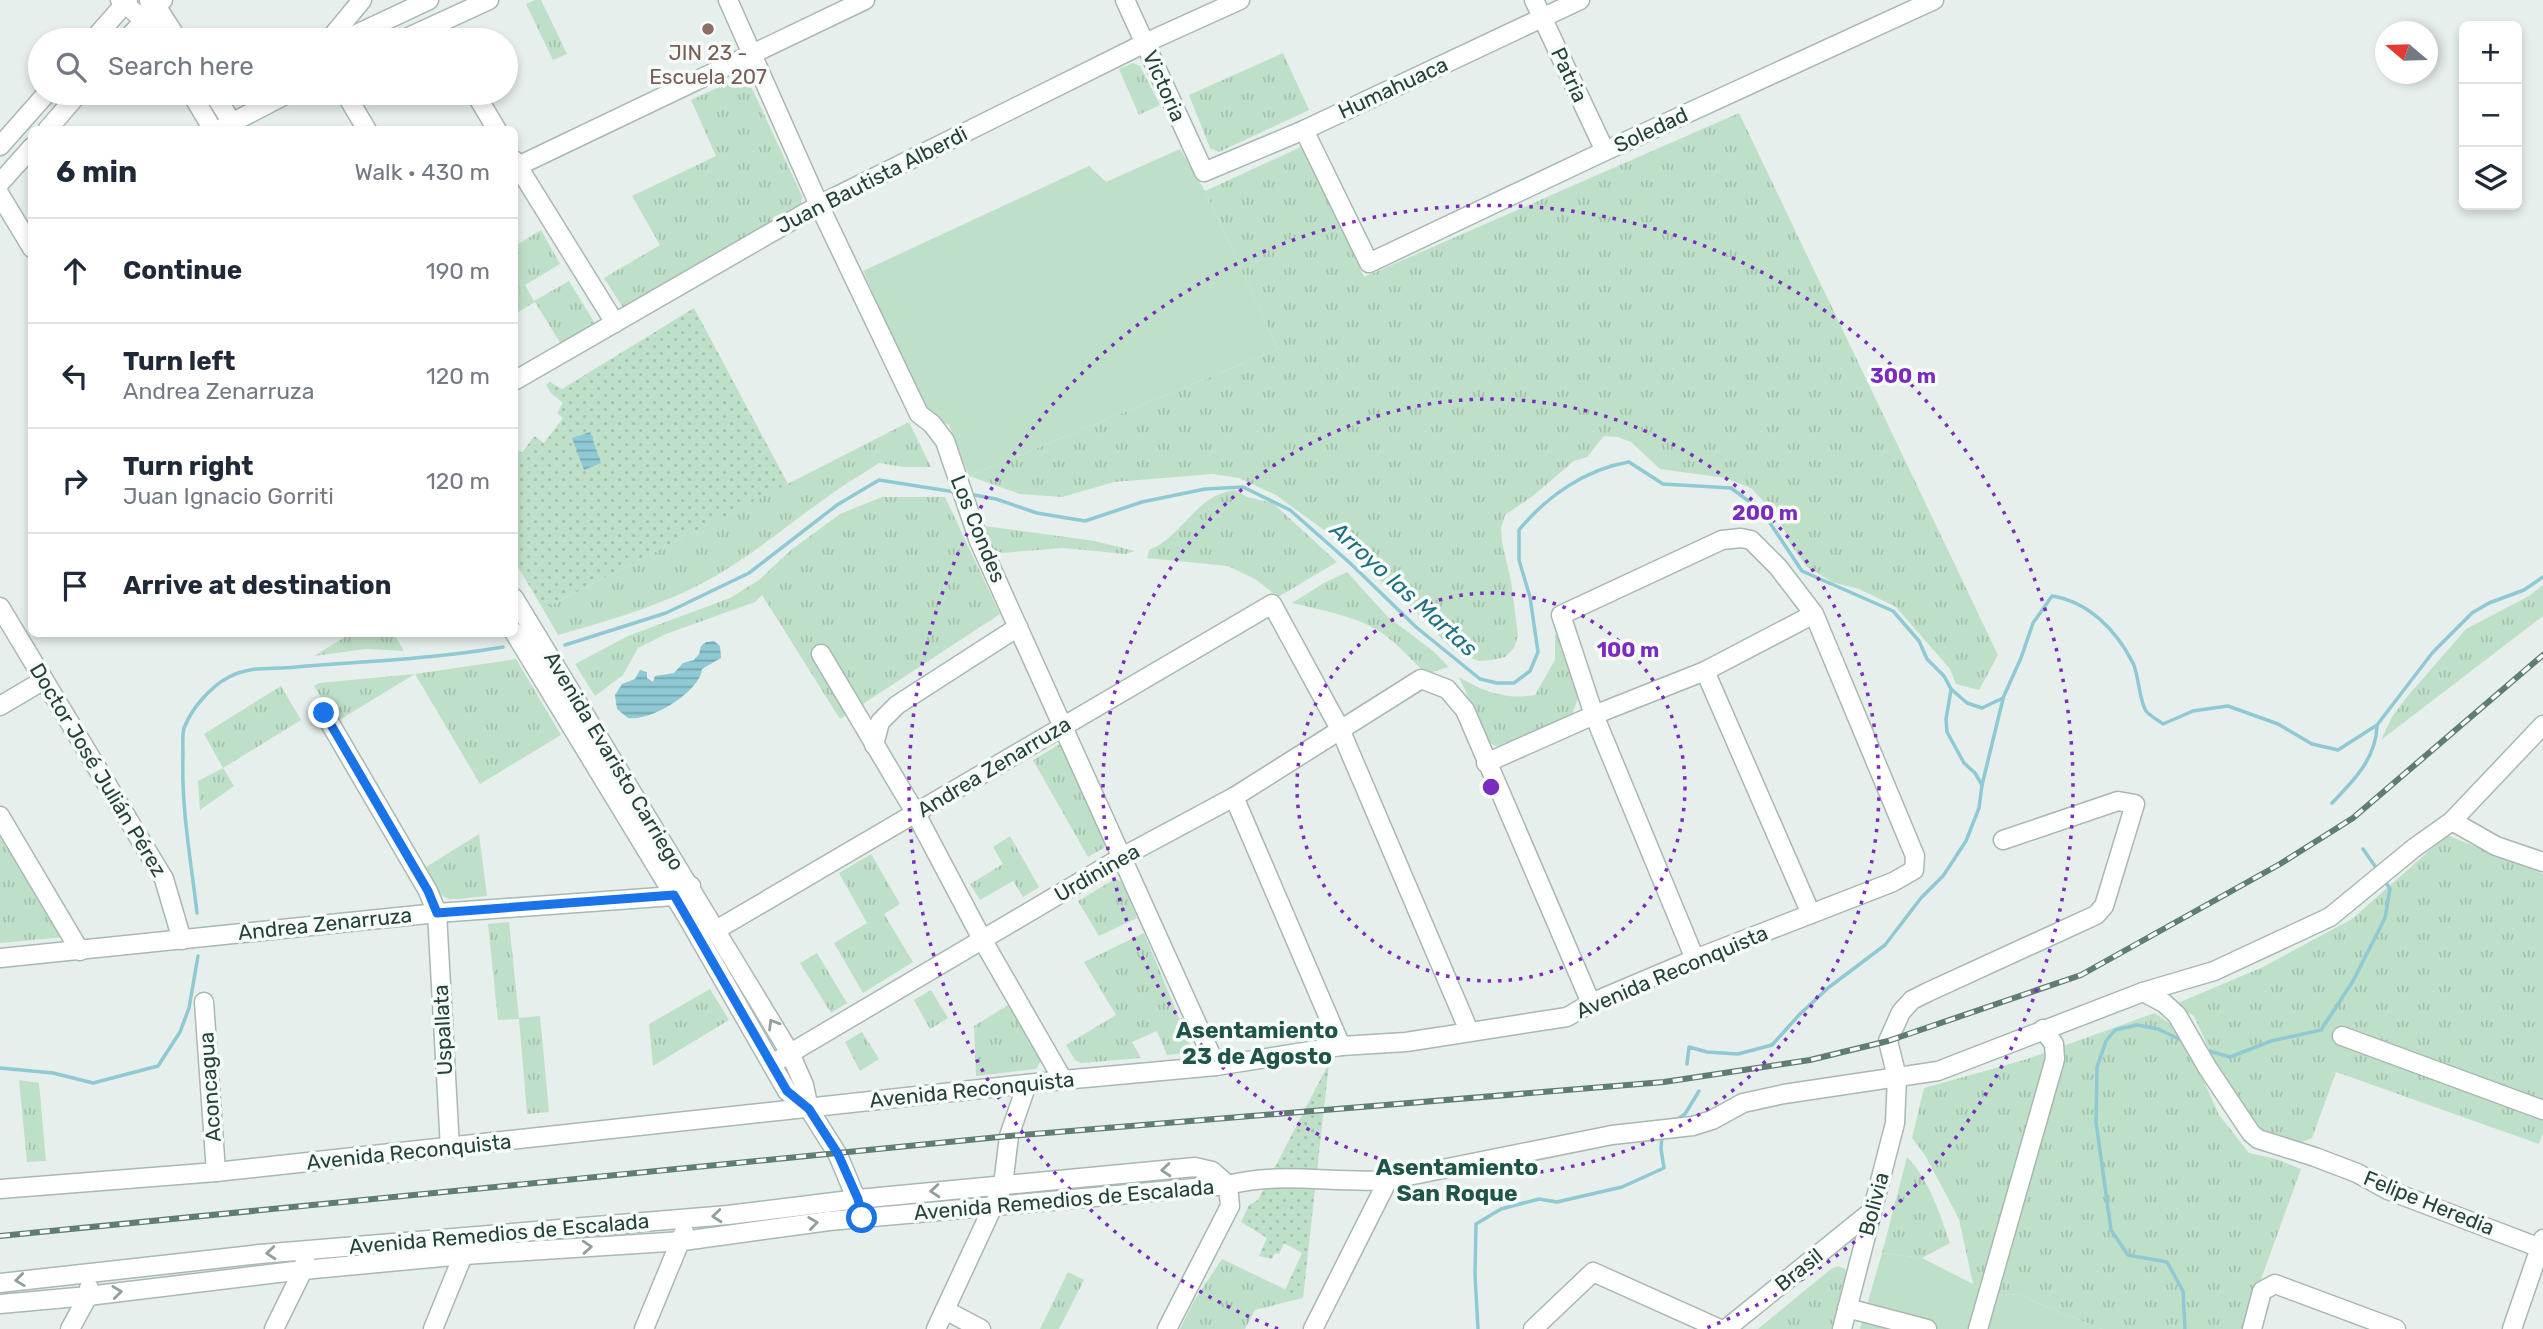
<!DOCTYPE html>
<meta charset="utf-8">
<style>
:root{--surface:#fff;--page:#f6f6f7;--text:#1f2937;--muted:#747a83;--line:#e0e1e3}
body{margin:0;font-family:Rubik,sans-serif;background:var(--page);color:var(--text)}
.controls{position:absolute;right:21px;top:21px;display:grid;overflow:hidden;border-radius:10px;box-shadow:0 4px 10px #0003}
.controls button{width:63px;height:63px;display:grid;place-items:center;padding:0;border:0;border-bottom:2px solid var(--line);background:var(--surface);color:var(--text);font:35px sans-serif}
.compass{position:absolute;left:2375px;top:21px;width:63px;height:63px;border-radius:50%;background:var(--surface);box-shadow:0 4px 10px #0003;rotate:289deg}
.stop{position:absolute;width:21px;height:21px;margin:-16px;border:5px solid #1a73e8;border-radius:50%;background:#fff}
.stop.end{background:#1a73e8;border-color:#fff;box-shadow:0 2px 7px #0008}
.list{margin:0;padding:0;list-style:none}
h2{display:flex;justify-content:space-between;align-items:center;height:91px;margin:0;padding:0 28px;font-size:30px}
h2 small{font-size:23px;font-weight:400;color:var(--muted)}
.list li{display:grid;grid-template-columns:46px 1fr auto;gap:21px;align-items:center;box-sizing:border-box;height:105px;padding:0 28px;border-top:2px solid var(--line)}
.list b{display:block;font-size:26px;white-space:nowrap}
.list p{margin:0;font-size:23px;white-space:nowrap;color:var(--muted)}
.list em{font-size:23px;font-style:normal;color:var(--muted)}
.icon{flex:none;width:38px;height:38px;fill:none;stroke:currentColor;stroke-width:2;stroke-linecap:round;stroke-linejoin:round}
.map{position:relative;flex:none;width:2543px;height:1329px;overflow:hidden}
.search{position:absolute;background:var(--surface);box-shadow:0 4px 10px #0003;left:28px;top:28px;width:490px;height:77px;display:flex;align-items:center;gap:18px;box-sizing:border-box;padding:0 24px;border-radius:38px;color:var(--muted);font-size:26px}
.panel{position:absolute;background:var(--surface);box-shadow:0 4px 10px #0003;left:28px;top:126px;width:490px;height:511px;border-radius:10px}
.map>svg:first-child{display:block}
.grass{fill:url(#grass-tufts)}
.garden{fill:url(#garden-dots)}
.pitch{fill:#bfe0c8}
.water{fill:url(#water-rules)}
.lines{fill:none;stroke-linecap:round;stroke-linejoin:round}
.stream{stroke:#8ec9d4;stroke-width:3.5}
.minor-casing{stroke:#a8b8b2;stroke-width:21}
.minor{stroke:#fff;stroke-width:18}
.rail-casing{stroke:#5f7d75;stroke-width:6}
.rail{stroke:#f7fbf9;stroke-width:3.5;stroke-dasharray:10;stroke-linecap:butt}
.oneway{stroke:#92a09c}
.route{stroke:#1a73e8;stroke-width:9}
.ring{fill:none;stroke:#7b2cbf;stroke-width:3.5;stroke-dasharray:3.5 7}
.education-dot{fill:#8d6e63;stroke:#f7fbf9;stroke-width:2.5}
.labels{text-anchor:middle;stroke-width:7;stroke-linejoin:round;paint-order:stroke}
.education-label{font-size:21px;fill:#785e54;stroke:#f7fbf9}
.street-label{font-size:21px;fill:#24423a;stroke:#f7fbf9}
.water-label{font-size:23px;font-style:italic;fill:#1c6f80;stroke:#f7fbf9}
.neighbourhood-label{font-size:23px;font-weight:bold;fill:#1f5548;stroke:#f7fbf9}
.centre{fill:#7b2cbf;stroke:#f7fbf9;stroke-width:3.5}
.ring-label{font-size:21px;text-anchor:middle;font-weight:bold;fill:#7b2cbf;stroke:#f7fbf9;stroke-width:7;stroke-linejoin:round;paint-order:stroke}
</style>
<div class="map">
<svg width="2543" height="1329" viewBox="0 0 2543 1329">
<defs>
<pattern id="grass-tufts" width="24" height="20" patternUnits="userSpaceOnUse" patternTransform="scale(1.75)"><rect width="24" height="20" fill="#bfe0c8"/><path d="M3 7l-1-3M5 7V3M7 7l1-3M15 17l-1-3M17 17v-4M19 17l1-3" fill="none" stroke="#a4c1ad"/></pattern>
<pattern id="garden-dots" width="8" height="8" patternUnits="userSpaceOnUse" patternTransform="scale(1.75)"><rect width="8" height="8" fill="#bfe0c8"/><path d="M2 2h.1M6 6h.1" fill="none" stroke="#a4c1ad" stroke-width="1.8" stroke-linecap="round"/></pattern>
<pattern id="water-rules" width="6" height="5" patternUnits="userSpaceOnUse" patternTransform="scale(1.75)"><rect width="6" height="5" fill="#8ec9d4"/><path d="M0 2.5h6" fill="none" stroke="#74a5ad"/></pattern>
</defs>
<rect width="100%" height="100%" fill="#e6efeb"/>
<g class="grass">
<polygon points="535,0 541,0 567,54 553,60 526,4"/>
<polygon points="1283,53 1309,110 1219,152 1210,148 1189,95"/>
<polygon points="1133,63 1140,66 1160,105 1139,115 1119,69"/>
<polygon points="741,77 748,80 802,196 801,205 628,309 622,306 604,278 660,245 632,196 716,156 691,100"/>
<polygon points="1739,113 1998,655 1979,690 1956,684 1950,669 1896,607 1859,589 1832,582 1806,566 1790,544 1779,518 1751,488 1725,478 1660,469 1631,442 1618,437 1604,436 1587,457 1574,461 1534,495 1505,515 1501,528 1502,542 1511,581 1518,636 1514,648 1505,657 1492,660 1479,661 1453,650 1405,601 1378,579 1350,549 1276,495 1239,478 1213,474 1114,482 1062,497 1020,494 969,476 1278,349 1205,191 1303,146 1364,277"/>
<polygon points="541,230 560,264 525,285 534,301 569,281 596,325 564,349 535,302 515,314 515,246"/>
<path d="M909 422 931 467H904L879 463C863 474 846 483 830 495 794 520 760 549 722 572 671 603 614 619 558 635L543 609Z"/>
<path d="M1235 490 1247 497 1273 503 1337 562 1278 597 1255 579 1228 566 1147 558 1149 550C1183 537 1196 494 1235 490Z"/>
<polygon points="882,497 945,497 1000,614 840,719 762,595 755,602 666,634 638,648 623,675 595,696 575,664 628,636 730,598 759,580 791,550 840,514"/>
<path d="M984 526 1095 541 1135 551 1125 554 1064 548 1002 553C988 548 986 539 984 526Z"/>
<path d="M1347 572 1388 617 1433 651 1449 667 1426 674C1410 658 1395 641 1376 629 1351 615 1320 610 1292 603L1324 583Z"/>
<polygon points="2543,585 2543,616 2381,740 2392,717 2406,698 2466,629 2529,596"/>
<polygon points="350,634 394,634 404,651 366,649 314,656"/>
<path d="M1555 634 1562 638 1578 698 1571 717 1505 745 1496 746 1489 743 1459 677C1484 692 1506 700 1535 695L1555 660Z"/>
<polygon points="516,659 561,735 480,784 415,674 336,722 314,686 319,683 415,674"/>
<polygon points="281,686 301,720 223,768 234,786 200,810 198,781 223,768 204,734"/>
<polygon points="1060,744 1068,747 1106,841 1104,848 1088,857 1033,760"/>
<polygon points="0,829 64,937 0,943"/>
<path d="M479 834 487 896C444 899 446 908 423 869Z"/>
<polygon points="2447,835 2543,874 2543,1133 2539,1144 2336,1072 2312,1138 2300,1143 2258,1139 2231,1097 2194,1016 2173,1005 2263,967 2352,919"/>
<polygon points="1010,836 1039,887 1023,897 1013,881 980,900 970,884 1003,864 993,847"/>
<polygon points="871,854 900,904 884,914 913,962 863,993 834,943 867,923 839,873"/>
<polygon points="1115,879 1122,882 1137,918 1099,936 1078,901"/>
<polygon points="509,922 519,1018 540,1016 549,1112 527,1114 519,1019 498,1020 488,924"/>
<polygon points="1144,933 1191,1047 1186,1053 1167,1055 1157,1031 1132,1042 1141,1058 1081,1063 1075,1060 1066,1045 1116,1015 1084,962"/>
<polygon points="817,953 847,1003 831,1013 800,963"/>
<polygon points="710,989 729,1020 653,1066 649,1024"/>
<polygon points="931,990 948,1018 930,1029 914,1000"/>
<polygon points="1008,1005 1041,1061 1036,1069 976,1076 974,1026"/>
<polygon points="2155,1013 2182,1032 2219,1115 2249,1153 2276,1159 2301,1169 2243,1329 2102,1329 2016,1294 1991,1296 1973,1284 1959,1219 1925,1155 1912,1138 1924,1088 2024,1060"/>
<polygon points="862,1032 879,1059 860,1071 845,1042"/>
<polygon points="19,1080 39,1083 46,1161 27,1162"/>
<path d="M1907 1157C1930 1181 1939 1212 1950 1243L1922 1258 1882 1253Z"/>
<polygon points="1222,1259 1303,1298 1255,1310 1245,1329 1180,1329 1194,1301"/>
<polygon points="1838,1266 1845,1269 1848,1276 1833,1329 1758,1329 1831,1269"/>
<polygon points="1068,1272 1084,1280 1059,1329 1040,1329"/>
</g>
<g class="garden">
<polygon points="694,308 788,484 543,609 515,562 514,447 522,453 534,436 544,443 563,418 557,413 563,403 551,393 546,385 550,382 562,389"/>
<polygon points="1329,1063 1303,1298 1285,1290 1302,1253 1284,1243 1279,1254 1275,1253 1272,1259 1259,1256 1267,1238 1241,1222 1249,1205 1258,1200"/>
</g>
<g class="pitch">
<polygon points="1180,149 1205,191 1278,349 969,476 949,425 932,418 923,406 863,271 1089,166 1106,182"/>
<polygon points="1882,1253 1922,1258 1973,1284 1991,1296 2016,1294 2102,1329 1860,1329"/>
</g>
<g class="water">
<polygon points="590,432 601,463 584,470 572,438"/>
<path d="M706 642 714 641 720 646 721 658 702 669C700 692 650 722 628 718L617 709 615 695 622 684 635 679 640 670 647 672V678L653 682 655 676 674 673 683 663 694 660 699 654 701 646Z"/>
</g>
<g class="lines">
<g class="stream">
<path d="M969 494 996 499 1037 513 1085 521 1142 502 1205 489 1243 487 1290 510 1350 563 1416 627 1480 679 1497 683H1514L1530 671 1538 652 1530 597 1519 560V530C1547 496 1586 469 1629 462L1663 484 1731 488 1762 511 1802 571 1893 611 1919 641 1927 659 1944 676 1951 689 1967 703 1982 708 2003 698 2021 658 2033 623 2052 596C2089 602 2116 630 2133 663 2139 676 2139 700 2146 711 2150 716 2158 720 2163 724L2193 711 2228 706 2278 724 2312 744 2338 750 2377 725 2433 652 2472 613 2489 603 2524 590 2543 577"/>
<polyline points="565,645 666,613 749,573 837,505 879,480 955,492"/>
<polyline points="1982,785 2003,699"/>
<path d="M2332 803C2353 781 2376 759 2377 726"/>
<polyline points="2363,849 2377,869"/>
<path d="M197 913C191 861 181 807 183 755 183 746 182 736 184 728 192 708 210 687 229 677 251 665 272 670 296 667 365 661 434 659 503 647"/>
<polyline points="2183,1041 2158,1029 2137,1025 2115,1030 2106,1041 2097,1067 2096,1122 2111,1230 2128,1255 2167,1262 2183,1291 2185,1329"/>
<polyline points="2209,1051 2230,1057 2271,1041 2321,1030 2353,981 2385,918 2390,889 2383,878"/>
<polyline points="1687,1064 1689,1047 1707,1052 1738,1054 1772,1045 1800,1014 1828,988 1885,945 1921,898 1943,876 1966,841 1979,808 1982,785 1975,773 1964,763 1947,732 1946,719 1951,690"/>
<polyline points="0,1068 53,1073 93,1083 158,1066 180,1032 189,1008 198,956"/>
<polyline points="1675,1121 1685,1114 1699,1091"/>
<polyline points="1478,1329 1475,1275 1476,1224 1501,1209 1539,1199 1557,1202 1622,1187 1664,1168 1661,1149 1662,1136"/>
</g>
<defs>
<g id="minor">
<polyline points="120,0 144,20 159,40"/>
<polyline points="728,0 819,205 919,414 932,424 945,441 979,541 1216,1066"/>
<polyline points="1125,0 1204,172 1304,130 1580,0"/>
<polyline points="1534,0 1605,151"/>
<polyline points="149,1 157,7 178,40"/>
<polyline points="435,25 444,40"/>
<polyline points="93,40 128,0"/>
<polyline points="126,40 163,0"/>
<polyline points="329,40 362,0"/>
<polyline points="344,40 429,0"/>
<polyline points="402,40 489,0"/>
<polyline points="191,93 213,130"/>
<polyline points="213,93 237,130"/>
<polyline points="345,93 367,130"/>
<polyline points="475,93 497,130"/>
<polyline points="47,130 79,93"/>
<polyline points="218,130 289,93"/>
<polyline points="1304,130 1369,263 1605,151 1934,0"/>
<polyline points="0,146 47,93"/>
<polyline points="514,160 615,323"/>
<polyline points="518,166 865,0"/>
<polyline points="0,183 32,147"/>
<polyline points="0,195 32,248"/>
<polyline points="514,381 819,205 1145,43 1240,0"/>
<polyline points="514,598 790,1053 804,1085 809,1109 838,1155 860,1208"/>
<polyline points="0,607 164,879 182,940"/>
<polyline points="514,632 689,920 787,1091 809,1109"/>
<polyline points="821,654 916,814 982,939 1063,1080"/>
<polyline points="1705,671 1811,914"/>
<polyline points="0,706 44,680"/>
<polyline points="324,713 428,891 437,913 450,1148"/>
<polyline points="874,745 880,722 897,705 1018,627"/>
<polyline points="1486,763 1594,715 1705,671 1814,614"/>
<polyline points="1234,797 1341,1046"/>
<polyline points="0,816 80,951"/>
<polyline points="2452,821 2496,846 2543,862"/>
<polyline points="716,930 1272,604 1340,729 1469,1031"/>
<polyline points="0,958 437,913 674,896 691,886"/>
<polyline points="2143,992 2164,1003 2177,1015 2207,1067 2251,1133 2258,1139 2315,1157 2357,1173 2388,1190 2543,1249"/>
<polyline points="204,1002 216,1172"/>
<polyline points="2342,1036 2543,1110"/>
<polyline points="772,1064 1122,857 1234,797 1421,679 1447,689 1465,710 1591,1003"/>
<polyline points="0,1189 216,1172 1063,1080 1216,1066 1341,1046 1406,1042 1567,1017 1591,1003 1695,959 1893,882 1914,870 1915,856 1814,614 1778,567 1751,540 1741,538 1722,540 1561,615 1594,715 1695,959"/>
<polyline points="0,1283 260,1254 728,1215 858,1199 1195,1167 1212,1171 1228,1185"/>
<path d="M0 1304 88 1296 303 1270 464 1255 683 1241 829 1221 1228 1185C1280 1171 1335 1184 1388 1180L1612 1135 1693 1126 1712 1120 1743 1103 1784 1094 1938 1071 2143 992 2214 971 2330 917 2414 848 2452 821 2543 725"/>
<polyline points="1847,1308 1927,1329"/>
<polyline points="945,1310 981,1329"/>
<polyline points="70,1329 88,1296 89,1288"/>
<polyline points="274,1329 303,1270 305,1260"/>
<polyline points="433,1329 466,1248"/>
<polyline points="644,1329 684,1232"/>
<polyline points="936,1329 1003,1185 1009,1136 1027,1084"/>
<polyline points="1167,1329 1230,1206 1228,1185"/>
<polyline points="1313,1329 1388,1180"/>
<polyline points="1533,1329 1593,1272 1720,1329"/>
<polyline points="1726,1329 1872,1211"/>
<polyline points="1842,1329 1895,1123 1897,1077 1888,1041 1901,1012 1912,1000 1928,992 2096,915 2104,906 2135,804 2118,801 2003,840"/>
<polyline points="1978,1329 2055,1059 2054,1044 2043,1029"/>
<polyline points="2252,1329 2262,1291 2275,1284 2396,1329"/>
<polyline points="2512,1329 2543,1239"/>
</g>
</defs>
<use href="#minor" class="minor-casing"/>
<use href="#minor" class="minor"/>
<defs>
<polyline id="rail" points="0,1236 1009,1136 1664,1082 1810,1060 1888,1041 2081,975 2280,864 2353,818 2543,655"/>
</defs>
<use href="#rail" class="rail-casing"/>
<use href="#rail" class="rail"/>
</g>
<defs><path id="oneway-chevron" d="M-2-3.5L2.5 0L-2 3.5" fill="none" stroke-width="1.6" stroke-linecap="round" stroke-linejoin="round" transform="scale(1.75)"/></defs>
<g class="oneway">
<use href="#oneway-chevron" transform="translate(773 1024) rotate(-121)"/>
<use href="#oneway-chevron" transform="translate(1166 1170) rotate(175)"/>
<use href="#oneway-chevron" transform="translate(935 1191) rotate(175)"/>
<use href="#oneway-chevron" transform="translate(717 1216) rotate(175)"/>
<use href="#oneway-chevron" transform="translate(813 1223) rotate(-8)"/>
<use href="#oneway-chevron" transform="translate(587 1247) rotate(-4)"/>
<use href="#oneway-chevron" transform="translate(271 1253) rotate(175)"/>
<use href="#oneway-chevron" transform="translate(20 1280) rotate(173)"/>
<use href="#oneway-chevron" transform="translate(117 1292) rotate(-7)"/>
</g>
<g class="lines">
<polyline class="route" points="324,713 428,891 437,913 674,895 787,1091 809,1109 838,1154 858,1199 862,1218"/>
</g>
<g class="ring">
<circle cx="1491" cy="787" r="194"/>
<circle cx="1491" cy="787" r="388"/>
<path d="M1278 1329A582 582 0 1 1 1704 1329"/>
</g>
<circle class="education-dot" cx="708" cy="29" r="7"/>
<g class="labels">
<g class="education-label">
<text x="708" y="60">JIN 23 -<tspan x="708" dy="24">Escuela 207</tspan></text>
</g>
<g class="street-label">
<text transform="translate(1569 75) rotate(65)" y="7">Patria</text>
<text transform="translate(1164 86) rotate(66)" y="7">Victoria</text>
<text transform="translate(1393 88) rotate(-25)" y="7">Humahuaca</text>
<text transform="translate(1651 130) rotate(-25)" y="7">Soledad</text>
<text transform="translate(872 180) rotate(-27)" y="7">Juan Bautista Alberdi</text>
<text transform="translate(978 529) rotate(68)" y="7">Los Condes</text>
<text transform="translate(614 761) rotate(59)" y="7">Avenida Evaristo Carriego</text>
<text transform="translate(994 767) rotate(-31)" y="7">Andrea Zenarruza</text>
<text transform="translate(98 770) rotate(59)" y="7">Doctor José Julián Pérez</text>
<text transform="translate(1097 873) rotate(-30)" y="7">Urdininea</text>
<text transform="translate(325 924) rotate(-6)" y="7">Andrea Zenarruza</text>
<text transform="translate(1672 972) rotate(-23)" y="7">Avenida Reconquista</text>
<text transform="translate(443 1030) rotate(-93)" y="7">Uspallata</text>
<text transform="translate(210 1087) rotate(-94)" y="7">Aconcagua</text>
<text transform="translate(972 1090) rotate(-6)" y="7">Avenida Reconquista</text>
<text transform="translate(409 1152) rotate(-6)" y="7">Avenida Reconquista</text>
<text transform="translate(1064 1200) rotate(-5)" y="7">Avenida Remedios de Escalada</text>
<text transform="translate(2429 1203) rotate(22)" y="7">Felipe Heredia</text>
<text transform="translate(1874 1204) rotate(-75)" y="7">Bolivia</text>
<text transform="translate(499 1234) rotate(-5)" y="7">Avenida Remedios de Escalada</text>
<text transform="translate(1799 1270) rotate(-39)" y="7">Brasil</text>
</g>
<g class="water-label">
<text transform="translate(1404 589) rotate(42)" y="8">Arroyo las Martas</text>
</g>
<g class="neighbourhood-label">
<text x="1257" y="1038">Asentamiento<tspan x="1257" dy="26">23 de Agosto</tspan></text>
<text x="1457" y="1175">Asentamiento<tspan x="1457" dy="26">San Roque</tspan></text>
</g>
</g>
<circle cx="1491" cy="787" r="10" class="centre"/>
<g class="ring-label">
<text x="1903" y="383">300 m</text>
<text x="1765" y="520">200 m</text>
<text x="1628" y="657">100 m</text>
</g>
</svg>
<div class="controls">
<button>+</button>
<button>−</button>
<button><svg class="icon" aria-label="layers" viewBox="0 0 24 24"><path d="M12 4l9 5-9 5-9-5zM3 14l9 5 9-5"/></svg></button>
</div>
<svg class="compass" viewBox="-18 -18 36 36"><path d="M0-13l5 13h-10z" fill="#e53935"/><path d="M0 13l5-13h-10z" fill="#747a83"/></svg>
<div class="stop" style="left:862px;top:1218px"></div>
<div class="stop end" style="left:324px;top:713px"></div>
<div class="search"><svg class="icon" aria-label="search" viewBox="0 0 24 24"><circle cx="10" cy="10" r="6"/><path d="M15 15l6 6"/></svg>Search here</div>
<section class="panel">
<h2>6 min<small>Walk · 430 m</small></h2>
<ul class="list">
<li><svg class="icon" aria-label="ahead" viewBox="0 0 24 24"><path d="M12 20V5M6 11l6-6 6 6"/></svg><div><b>Continue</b></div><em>190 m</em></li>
<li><svg class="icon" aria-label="left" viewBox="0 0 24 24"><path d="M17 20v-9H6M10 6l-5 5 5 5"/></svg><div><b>Turn left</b><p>Andrea Zenarruza</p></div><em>120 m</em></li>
<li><svg class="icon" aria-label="right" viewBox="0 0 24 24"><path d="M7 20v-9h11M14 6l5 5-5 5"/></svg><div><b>Turn right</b><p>Juan Ignacio Gorriti</p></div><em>120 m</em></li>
<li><svg class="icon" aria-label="arrive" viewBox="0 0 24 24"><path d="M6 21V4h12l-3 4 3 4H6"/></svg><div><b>Arrive at destination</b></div></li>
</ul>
</section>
</div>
